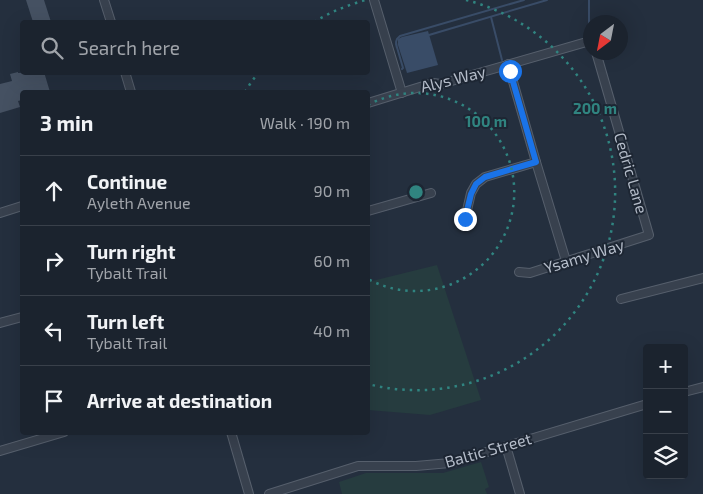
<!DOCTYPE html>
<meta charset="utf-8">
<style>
:root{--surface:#1b232e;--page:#242b36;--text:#f1f3f6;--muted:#a0a4aa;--line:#39404a}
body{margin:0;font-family:"Exo 2",sans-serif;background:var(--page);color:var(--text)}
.controls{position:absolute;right:15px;bottom:15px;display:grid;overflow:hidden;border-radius:5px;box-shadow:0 5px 20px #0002}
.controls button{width:45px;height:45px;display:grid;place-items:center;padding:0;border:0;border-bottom:1px solid var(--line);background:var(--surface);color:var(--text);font:25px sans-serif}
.compass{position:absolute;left:583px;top:15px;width:45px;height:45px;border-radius:50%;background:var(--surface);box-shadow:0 5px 20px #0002;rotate:212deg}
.stop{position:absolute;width:15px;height:15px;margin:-11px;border:4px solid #1a73e8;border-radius:50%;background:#fff}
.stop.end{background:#1a73e8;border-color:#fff;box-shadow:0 1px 5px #0008}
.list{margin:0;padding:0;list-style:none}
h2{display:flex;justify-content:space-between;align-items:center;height:65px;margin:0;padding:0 20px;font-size:21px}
h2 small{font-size:16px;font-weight:400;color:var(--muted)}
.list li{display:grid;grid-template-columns:32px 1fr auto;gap:15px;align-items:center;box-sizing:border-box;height:70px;padding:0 20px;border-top:1px solid var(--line)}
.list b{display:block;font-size:19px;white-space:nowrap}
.list p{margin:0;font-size:16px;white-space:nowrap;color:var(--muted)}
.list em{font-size:16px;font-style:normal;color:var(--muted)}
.icon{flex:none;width:28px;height:28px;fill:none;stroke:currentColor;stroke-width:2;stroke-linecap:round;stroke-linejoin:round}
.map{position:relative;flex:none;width:703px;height:494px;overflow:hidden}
.search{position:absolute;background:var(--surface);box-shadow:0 5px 20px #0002;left:20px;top:20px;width:350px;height:55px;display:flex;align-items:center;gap:12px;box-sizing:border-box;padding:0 18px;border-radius:5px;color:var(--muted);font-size:19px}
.panel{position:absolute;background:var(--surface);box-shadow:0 5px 20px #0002;left:20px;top:90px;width:350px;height:345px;border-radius:5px}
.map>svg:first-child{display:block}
.green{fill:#263c3f}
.water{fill:#394c67}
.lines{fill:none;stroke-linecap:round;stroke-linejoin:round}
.stream{stroke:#394c67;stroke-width:2}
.building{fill:#455162}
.street-casing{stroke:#565f6c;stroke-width:10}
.street{stroke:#38414e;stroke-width:8}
.route{stroke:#1a73e8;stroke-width:6}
.ring{fill:none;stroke:#308480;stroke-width:2.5;stroke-dasharray:2.5 5}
.labels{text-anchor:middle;stroke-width:4;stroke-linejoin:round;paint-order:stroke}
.street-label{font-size:16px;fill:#b4bcc9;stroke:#1d2633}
.centre{fill:#308480;stroke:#1d2633;stroke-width:2.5}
.ring-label{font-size:15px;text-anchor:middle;font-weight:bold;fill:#308480;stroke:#1d2633;stroke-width:4;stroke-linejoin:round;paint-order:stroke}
</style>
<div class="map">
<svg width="703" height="494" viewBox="0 0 703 494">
<rect width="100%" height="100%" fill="#242f3e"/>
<g class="green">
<polygon points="437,265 481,400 430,415 368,410 368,282"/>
<polygon points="481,462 489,487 485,489 487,494 342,494 339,482 366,473 443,473"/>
</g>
<polygon class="water" points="428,31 438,65 407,73 398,45 398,39 402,37"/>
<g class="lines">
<g class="stream">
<polyline points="589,0 589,29"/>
<polyline points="491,17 502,60"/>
<polyline points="429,35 547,0"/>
<polyline points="402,69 403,68 396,44 397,48 396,42 397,39 400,36 524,0"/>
</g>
</g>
<g class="building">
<polygon points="26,0 44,0 51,22 33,22"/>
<polygon points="18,72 18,73 44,72 50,92 22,92 22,100 18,101 20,107 0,113 0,84 12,81 10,74"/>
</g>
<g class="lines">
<defs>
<g id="street">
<polyline points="104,0 111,22"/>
<polyline points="374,0 402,93"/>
<polyline points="508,64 536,162 566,261"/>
<polyline points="125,72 131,92"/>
<polyline points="368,103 433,83 441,84 590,41"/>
<polyline points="368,211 431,193"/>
<polyline points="0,213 22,206"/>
<polyline points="465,219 471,193 476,184 485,177 536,162"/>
<polyline points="519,272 530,273 649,235 596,52"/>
<polyline points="621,299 703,278"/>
<polyline points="0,323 22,317"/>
<polyline points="684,392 703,387"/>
<polyline points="231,432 249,494"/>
<polyline points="506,446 520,494"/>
<polyline points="0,451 64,432"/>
<polyline points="269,494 358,466 416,466 450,463 647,404"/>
</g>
</defs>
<use href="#street" class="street-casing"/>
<use href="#street" class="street"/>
</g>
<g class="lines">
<polyline class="route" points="465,219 471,194 476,184 485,177 536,162 510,71"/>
</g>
<g class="ring">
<path d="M368 105A99 99 0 1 1 368 279"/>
<path d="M245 92A198 198 0 0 1 258 73M314 22A198 198 0 0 1 366 0M466 0A198 198 0 0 1 368 384"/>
</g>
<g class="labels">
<g class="street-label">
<text transform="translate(453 79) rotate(-14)" y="6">Alys Way</text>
<text transform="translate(631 173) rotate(74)" y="6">Cedric Lane</text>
<text transform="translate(584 256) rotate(-17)" y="6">Ysamy Way</text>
<text transform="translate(488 450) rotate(-16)" y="6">Baltic Street</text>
</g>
</g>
<circle cx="416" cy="192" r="8" class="centre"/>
<g class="ring-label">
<text x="595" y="114">200 m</text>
<text x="486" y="127">100 m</text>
</g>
</svg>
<div class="controls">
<button>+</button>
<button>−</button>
<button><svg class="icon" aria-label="layers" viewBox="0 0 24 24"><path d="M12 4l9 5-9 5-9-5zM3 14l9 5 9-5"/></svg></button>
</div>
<svg class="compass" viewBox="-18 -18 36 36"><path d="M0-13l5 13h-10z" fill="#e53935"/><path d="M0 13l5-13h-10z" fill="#a0a4aa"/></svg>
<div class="stop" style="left:510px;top:71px"></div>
<div class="stop end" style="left:465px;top:219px"></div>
<div class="search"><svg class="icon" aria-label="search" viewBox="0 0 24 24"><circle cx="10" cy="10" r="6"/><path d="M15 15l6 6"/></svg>Search here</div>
<section class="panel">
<h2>3 min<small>Walk · 190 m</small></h2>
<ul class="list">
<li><svg class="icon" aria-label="ahead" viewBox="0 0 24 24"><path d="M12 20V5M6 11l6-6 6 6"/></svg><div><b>Continue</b><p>Ayleth Avenue</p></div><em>90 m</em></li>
<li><svg class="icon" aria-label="right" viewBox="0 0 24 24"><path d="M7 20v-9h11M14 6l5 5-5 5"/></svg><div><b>Turn right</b><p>Tybalt Trail</p></div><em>60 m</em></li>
<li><svg class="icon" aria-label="left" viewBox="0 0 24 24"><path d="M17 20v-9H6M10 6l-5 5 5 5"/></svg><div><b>Turn left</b><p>Tybalt Trail</p></div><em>40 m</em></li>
<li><svg class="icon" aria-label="arrive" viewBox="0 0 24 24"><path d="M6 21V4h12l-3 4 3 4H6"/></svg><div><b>Arrive at destination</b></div></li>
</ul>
</section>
</div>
